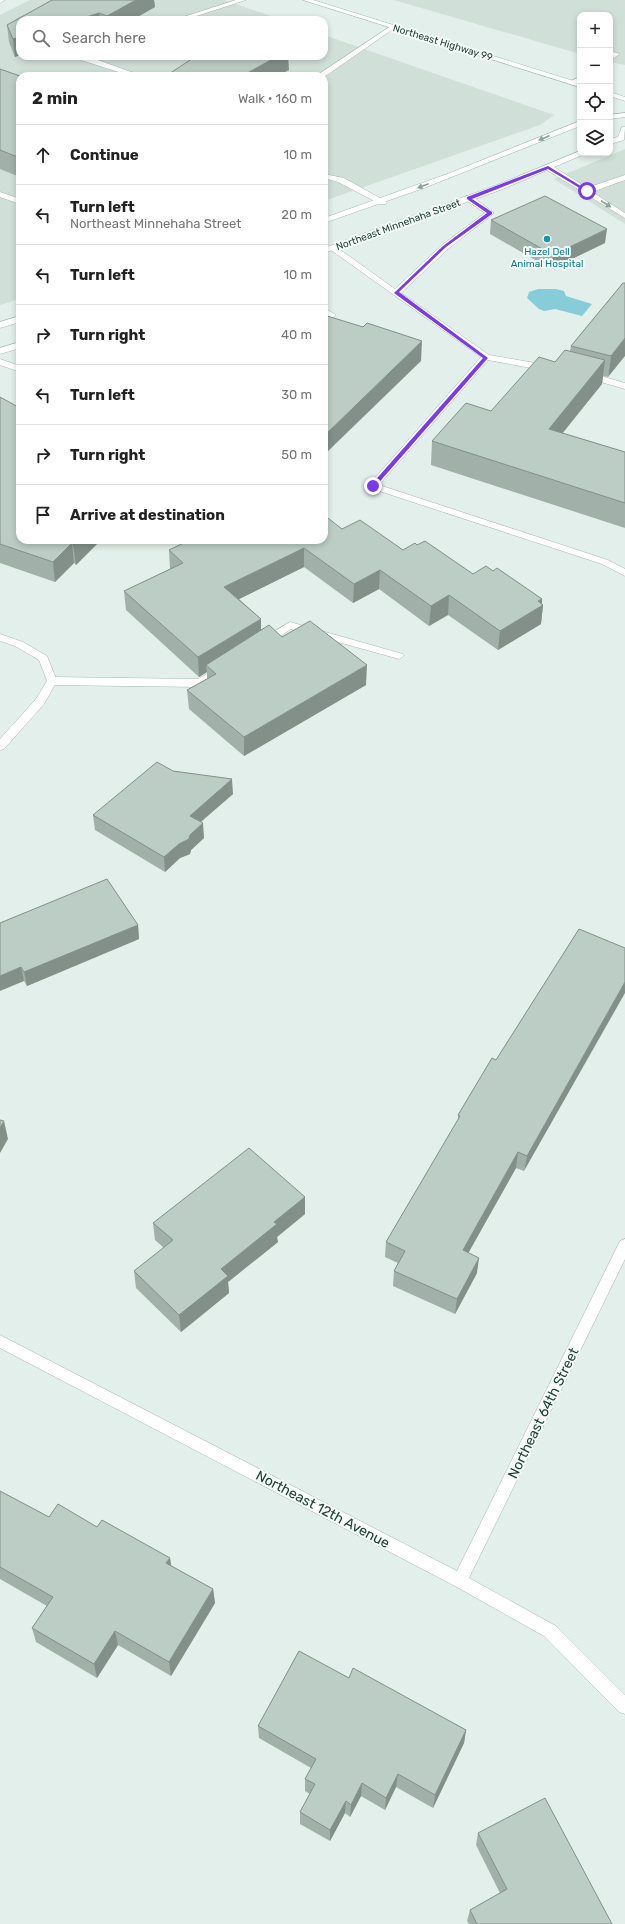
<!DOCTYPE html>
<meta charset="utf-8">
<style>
:root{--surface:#fff;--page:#f2f2f2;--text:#222;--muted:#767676;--line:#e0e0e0}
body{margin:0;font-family:Rubik,sans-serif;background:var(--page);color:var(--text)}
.controls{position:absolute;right:12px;top:12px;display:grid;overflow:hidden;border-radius:8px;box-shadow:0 2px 6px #0003}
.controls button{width:36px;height:36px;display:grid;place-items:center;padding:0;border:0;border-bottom:1px solid var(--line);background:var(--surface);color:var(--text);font:20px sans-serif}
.stop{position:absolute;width:12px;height:12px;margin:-9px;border:3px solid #7c3aed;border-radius:50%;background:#fff}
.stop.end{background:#7c3aed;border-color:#fff;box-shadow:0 1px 4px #0008}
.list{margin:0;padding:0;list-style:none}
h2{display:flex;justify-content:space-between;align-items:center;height:52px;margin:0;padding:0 16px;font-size:17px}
h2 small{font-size:13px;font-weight:400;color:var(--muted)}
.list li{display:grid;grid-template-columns:26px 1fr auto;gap:12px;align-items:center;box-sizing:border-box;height:60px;padding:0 16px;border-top:1px solid var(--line)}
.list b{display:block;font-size:15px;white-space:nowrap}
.list p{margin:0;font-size:13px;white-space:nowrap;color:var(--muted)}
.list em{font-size:13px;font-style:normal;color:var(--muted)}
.icon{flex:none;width:22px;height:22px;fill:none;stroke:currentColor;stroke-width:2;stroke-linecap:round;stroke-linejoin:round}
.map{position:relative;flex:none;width:625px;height:1924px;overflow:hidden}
.search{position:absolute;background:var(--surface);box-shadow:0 2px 6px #0003;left:16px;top:16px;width:312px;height:44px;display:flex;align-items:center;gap:10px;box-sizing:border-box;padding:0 14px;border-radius:12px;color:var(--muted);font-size:15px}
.panel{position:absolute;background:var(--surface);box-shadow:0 2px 6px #0003;left:16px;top:72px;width:312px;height:472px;border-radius:12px}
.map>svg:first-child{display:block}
.built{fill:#d1dfd9}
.water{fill:#86cdd9}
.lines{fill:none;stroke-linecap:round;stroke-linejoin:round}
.lane-casing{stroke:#a5b8b1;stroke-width:1}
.street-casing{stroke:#a5b8b1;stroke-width:1}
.secondary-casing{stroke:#a0bcb2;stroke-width:1}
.lane{fill:#fff;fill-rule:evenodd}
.street{fill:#fff;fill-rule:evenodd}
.secondary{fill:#fff;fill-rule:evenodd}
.wall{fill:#a1b0a9}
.shaded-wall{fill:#83908a}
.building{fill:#bbcdc5;stroke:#83908a}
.oneway{fill:#90a19c}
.route{fill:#7c3aed}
.culture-dot{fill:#0f9aa8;stroke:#f5faf7;stroke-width:1.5}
.labels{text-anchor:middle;stroke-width:4;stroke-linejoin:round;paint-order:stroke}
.far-street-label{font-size:10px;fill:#214339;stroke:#f5faf7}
.far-culture-label{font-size:10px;fill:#0d838f;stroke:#f5faf7}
.near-street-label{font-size:14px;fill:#214339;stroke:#f5faf7}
</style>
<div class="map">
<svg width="625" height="1924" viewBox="0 0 625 1924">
<rect width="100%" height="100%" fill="#e3efea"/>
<g class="built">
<polygon points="30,0 224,0 282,20 20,20 20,56 324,56 324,35 554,115 540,125 324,201 324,76 20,76 20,299 0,305 0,15"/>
<polygon points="394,0 625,0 625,65 610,62 610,15 580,15 580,54"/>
<polygon points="625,149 625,224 554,179"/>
</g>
<polygon class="water" points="556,289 564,291 566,296 592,304 582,316 555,309 544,311 539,309 527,298 529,292 538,289"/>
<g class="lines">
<defs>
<g id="lane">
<polygon points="236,0 246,0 184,20 174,20"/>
<polygon points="391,26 396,27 324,77 316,76"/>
<polygon points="613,52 620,54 610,60 610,55"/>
<polygon points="78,56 87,56 142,76 131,76 78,59"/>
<polygon points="580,77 580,82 571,85 571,81"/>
<polygon points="545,165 551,165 587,188 625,175 625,180 592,192 625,213 625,218 545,169"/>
<polygon points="324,174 344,178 387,202 386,204 380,204 338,182 324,178"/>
<polygon points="0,192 20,199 20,204 0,197"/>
<polygon points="466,196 472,196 494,213 448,249 401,293 489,355 547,365 551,368 547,371 488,360 379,485 608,560 625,569 625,576 602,564 370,488 368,486 481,357 328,248 332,246 335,246 395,289 442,245 485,213 466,200"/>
<polygon points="324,308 336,315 332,318 324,314"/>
<polygon points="0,359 20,366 20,372 0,365"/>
<polygon points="587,372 625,383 625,389 584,377 583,375"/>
<polygon points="290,622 403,654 404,656 399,659 291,629 268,644 260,644 259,642 260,640"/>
<polygon points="220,667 225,670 224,672 200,687 52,685 47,681 52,677 198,679"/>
</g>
<g id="street">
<polygon points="0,0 5,0 0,3"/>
<polygon points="0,634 23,642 47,656 57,681 44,704 4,749 0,750 0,739 36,699 47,681 39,660 15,646 0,641"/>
<polygon points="625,1239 625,1259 469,1578 556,1626 625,1695 625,1714 619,1712 544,1636 455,1586 0,1348 0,1335 457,1571 620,1241"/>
</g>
<g id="secondary">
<polygon points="303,0 313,0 580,83 580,87"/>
<polygon points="610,92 625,97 625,101 610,96"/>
<polygon points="625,113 625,117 610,119 610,115"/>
<polygon points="580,121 580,126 424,188 324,223 324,218 450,173"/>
<polygon points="622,127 625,127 624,140 610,144 610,139 618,137"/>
<polygon points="580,151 580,153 587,153 503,189 324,253 324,248 497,185"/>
<polygon points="20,316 20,322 0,328 0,322"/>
<polygon points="20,342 20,348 0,354 0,348"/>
</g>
</defs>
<use href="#lane" class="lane-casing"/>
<use href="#street" class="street-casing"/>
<use href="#secondary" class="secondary-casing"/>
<use href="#lane" class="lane"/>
<use href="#street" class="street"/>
<use href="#secondary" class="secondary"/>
</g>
<g class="wall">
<polygon points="52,0 154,0 155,7 132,20 20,20 20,55 15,57 9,42 7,25"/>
<polygon points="0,69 20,76 20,177 0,169"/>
<polygon points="491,220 605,243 551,269 490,234"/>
<polygon points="623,283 608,377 603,376 602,384 563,433 625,452 625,528 431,465 432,441 491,411 555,362 570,351 571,346"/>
<polygon points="0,397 101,540 76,565 74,563 55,582 0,563"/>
<polygon points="342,529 403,550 417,545 473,574 493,571 542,599 542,604 543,605 541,624 498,650 448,615 429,626 379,589 353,603 304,567 239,599 261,619 261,630 282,637 366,685 244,756 189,709 187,690 207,679 207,672 199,677 126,610 124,591 170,569 169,550"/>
<polygon points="173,771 233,794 201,822 204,838 191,850 190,854 180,858 165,872 95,830 93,815"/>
<polygon points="0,923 138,925 139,939 27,986 24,981"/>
<polygon points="579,929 524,1171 516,1168 468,1253 477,1273 455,1314 393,1286 394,1271 398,1263 385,1257 386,1242 458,1121 458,1115 496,1060"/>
<polygon points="305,1197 305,1214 277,1237 278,1242 228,1282 229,1293 181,1332 136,1288 134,1271 164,1248 155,1240 153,1223"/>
<polygon points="0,1491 49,1517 97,1527 170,1558 171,1566 213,1589 215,1603 171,1676 118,1645 97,1678 36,1642 32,1628 47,1606 0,1579"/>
<polygon points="349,1678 466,1730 464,1743 433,1808 396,1787 385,1810 361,1796 350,1817 345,1813 330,1841 300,1824 300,1812 310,1794 305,1791 305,1779 311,1768 259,1738 258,1726"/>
<polygon points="478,1833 612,1924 469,1924 467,1921 470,1910 500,1893 476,1845"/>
</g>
<g class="shaded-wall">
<polygon points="136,0 154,0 155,7 132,20 107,20 107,16"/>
<polygon points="99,13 100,20 77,20"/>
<polygon points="20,37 20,55 15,57 13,39"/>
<polygon points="278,56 288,56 289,70 277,76 242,76"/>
<polygon points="607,229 605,243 551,269 553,255"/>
<polygon points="625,338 625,356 608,377 611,356"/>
<polygon points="422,341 421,361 324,455 324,436"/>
<polygon points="605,360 602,384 546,453 549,429"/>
<polygon points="78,540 101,540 76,565 73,545"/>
<polygon points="72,543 74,563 55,582 53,562"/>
<polygon points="304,548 304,567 225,606 224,587"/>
<polygon points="380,570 379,589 353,603 354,584"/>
<polygon points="449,595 448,615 429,626 431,606"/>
<polygon points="542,599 542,606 543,605 541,624 498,650 500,631 538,601"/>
<polygon points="261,619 261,638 206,665 207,672 199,677 198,657"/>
<polygon points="367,665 366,685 244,756 244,737"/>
<polygon points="232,779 233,794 191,830 190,816"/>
<polygon points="203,823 204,838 191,850 190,854 180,858 165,872 164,857"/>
<polygon points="138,925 139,939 27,986 24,972"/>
<polygon points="21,967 24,981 0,991 0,976"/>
<polygon points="625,982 625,993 524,1171 527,1156"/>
<polygon points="4,1121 8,1139 0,1153 0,1128"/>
<polygon points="518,1152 516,1168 461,1266 463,1250"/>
<polygon points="305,1197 305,1214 277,1237 278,1242 228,1282 229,1293 181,1332 179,1315 221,1269 274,1222"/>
<polygon points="479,1258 477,1273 455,1314 457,1299"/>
<polygon points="170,1558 172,1572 166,1563"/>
<polygon points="213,1589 215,1603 171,1676 169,1662"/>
<polygon points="115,1631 118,1645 97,1678 94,1664"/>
<polygon points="466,1730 464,1743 433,1808 435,1795"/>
<polygon points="398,1774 396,1787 385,1810 386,1798"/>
<polygon points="362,1783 361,1796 350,1817 351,1805"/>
<polygon points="346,1801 345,1813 330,1841 330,1830"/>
</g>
<g class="building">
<polygon points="52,0 136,0 107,16 99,13 77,20 20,20 20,37 13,39 7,25"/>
<polygon points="196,56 278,56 242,76 166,76"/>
<polygon points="0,69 20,76 20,158 0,150"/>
<polygon points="545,196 607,229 553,255 491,220"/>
<polygon points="623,283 625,283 625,338 611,356 571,346"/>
<polygon points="324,315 363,327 367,323 422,341 324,436"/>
<polygon points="565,350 605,360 549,429 625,452 625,503 432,441 466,403 491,411 539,357 555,362"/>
<polygon points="0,397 20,408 20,540 78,540 73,545 72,543 53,562 0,544"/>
<polygon points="324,515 342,529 360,520 403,550 415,543 417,545 425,541 473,574 486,566 493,571 497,568 542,599 538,601 543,605 500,631 449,595 431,606 380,570 354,584 304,548 224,587 261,619 198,657 124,591 183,563 169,550 190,540 324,540"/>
<polygon points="310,621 367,665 244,737 187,690 216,674 206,665 269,625 282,637"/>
<polygon points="157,762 173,771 232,779 190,816 203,823 190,835 189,839 179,844 164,857 93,815"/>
<polygon points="107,879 138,925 24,972 21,967 0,976 0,923"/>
<polygon points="579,929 625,948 625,982 527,1156 518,1152 463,1250 479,1258 457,1299 394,1271 405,1251 386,1242 460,1116 458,1115 492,1058 496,1060"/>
<polygon points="0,1120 4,1121 0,1128"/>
<polygon points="249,1148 305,1197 274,1222 277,1224 221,1269 228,1276 179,1315 134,1271 173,1240 153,1223"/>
<polygon points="0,1491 49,1517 58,1504 97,1527 102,1520 170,1558 166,1563 213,1589 169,1662 115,1631 94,1664 32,1628 53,1597 0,1567"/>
<polygon points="299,1651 349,1678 353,1668 466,1730 435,1795 398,1774 386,1798 362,1783 351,1805 346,1801 330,1830 300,1812 315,1784 305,1779 316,1759 258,1726"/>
<polygon points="545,1798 612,1924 477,1924 470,1910 507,1889 478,1833"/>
</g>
<defs><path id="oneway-solid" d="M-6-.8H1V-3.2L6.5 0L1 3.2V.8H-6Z"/></defs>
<g class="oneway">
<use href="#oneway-solid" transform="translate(544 138) rotate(157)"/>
<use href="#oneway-solid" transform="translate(423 186) rotate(159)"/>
<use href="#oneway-solid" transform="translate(606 204) rotate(33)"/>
</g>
<polygon class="route" points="548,166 589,191 586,192 548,169 472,199 492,212 492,214 446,247 399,292 488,358 375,487 371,487 371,485 483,358 394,293 443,246 487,213 467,199 467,197"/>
<circle class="culture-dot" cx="547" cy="239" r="4"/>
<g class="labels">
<g class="far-street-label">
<text transform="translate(443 42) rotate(17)" y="4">Northeast Highway 99</text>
<text transform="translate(398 224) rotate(-20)" y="4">Northeast Minnehaha Street</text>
</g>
<g class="far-culture-label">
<text x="547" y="255">Hazel Dell<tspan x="547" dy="12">Animal Hospital</tspan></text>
</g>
<g class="near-street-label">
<text transform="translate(543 1413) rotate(-64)" y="5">Northeast 64th Street</text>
<text transform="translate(323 1509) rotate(28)" y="5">Northeast 12th Avenue</text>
</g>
</g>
</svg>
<div class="controls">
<button>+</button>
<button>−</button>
<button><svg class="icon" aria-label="locate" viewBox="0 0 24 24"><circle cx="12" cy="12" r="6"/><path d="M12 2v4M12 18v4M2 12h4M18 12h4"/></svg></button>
<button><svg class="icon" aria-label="layers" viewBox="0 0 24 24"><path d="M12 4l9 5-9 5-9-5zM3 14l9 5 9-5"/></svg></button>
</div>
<div class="stop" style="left:587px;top:191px"></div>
<div class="stop end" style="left:373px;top:486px"></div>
<div class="search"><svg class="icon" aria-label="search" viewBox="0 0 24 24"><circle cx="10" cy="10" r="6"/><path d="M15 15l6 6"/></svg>Search here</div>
<section class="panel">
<h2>2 min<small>Walk · 160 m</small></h2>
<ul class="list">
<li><svg class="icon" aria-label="ahead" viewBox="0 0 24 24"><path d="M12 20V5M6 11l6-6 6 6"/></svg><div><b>Continue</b></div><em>10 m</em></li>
<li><svg class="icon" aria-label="left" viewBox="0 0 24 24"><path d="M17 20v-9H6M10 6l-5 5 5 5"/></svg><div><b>Turn left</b><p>Northeast Minnehaha Street</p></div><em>20 m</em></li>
<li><svg class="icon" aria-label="left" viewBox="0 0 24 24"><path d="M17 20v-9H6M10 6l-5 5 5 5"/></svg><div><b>Turn left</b></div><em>10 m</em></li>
<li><svg class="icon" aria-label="right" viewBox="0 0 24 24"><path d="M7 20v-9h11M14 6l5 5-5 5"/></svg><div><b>Turn right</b></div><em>40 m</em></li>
<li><svg class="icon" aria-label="left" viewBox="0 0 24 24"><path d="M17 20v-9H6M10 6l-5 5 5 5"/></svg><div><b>Turn left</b></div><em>30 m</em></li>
<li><svg class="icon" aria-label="right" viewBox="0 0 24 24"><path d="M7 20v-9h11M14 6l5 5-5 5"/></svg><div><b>Turn right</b></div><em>50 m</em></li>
<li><svg class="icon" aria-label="arrive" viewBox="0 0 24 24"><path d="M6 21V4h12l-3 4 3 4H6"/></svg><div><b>Arrive at destination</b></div></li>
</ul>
</section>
</div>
